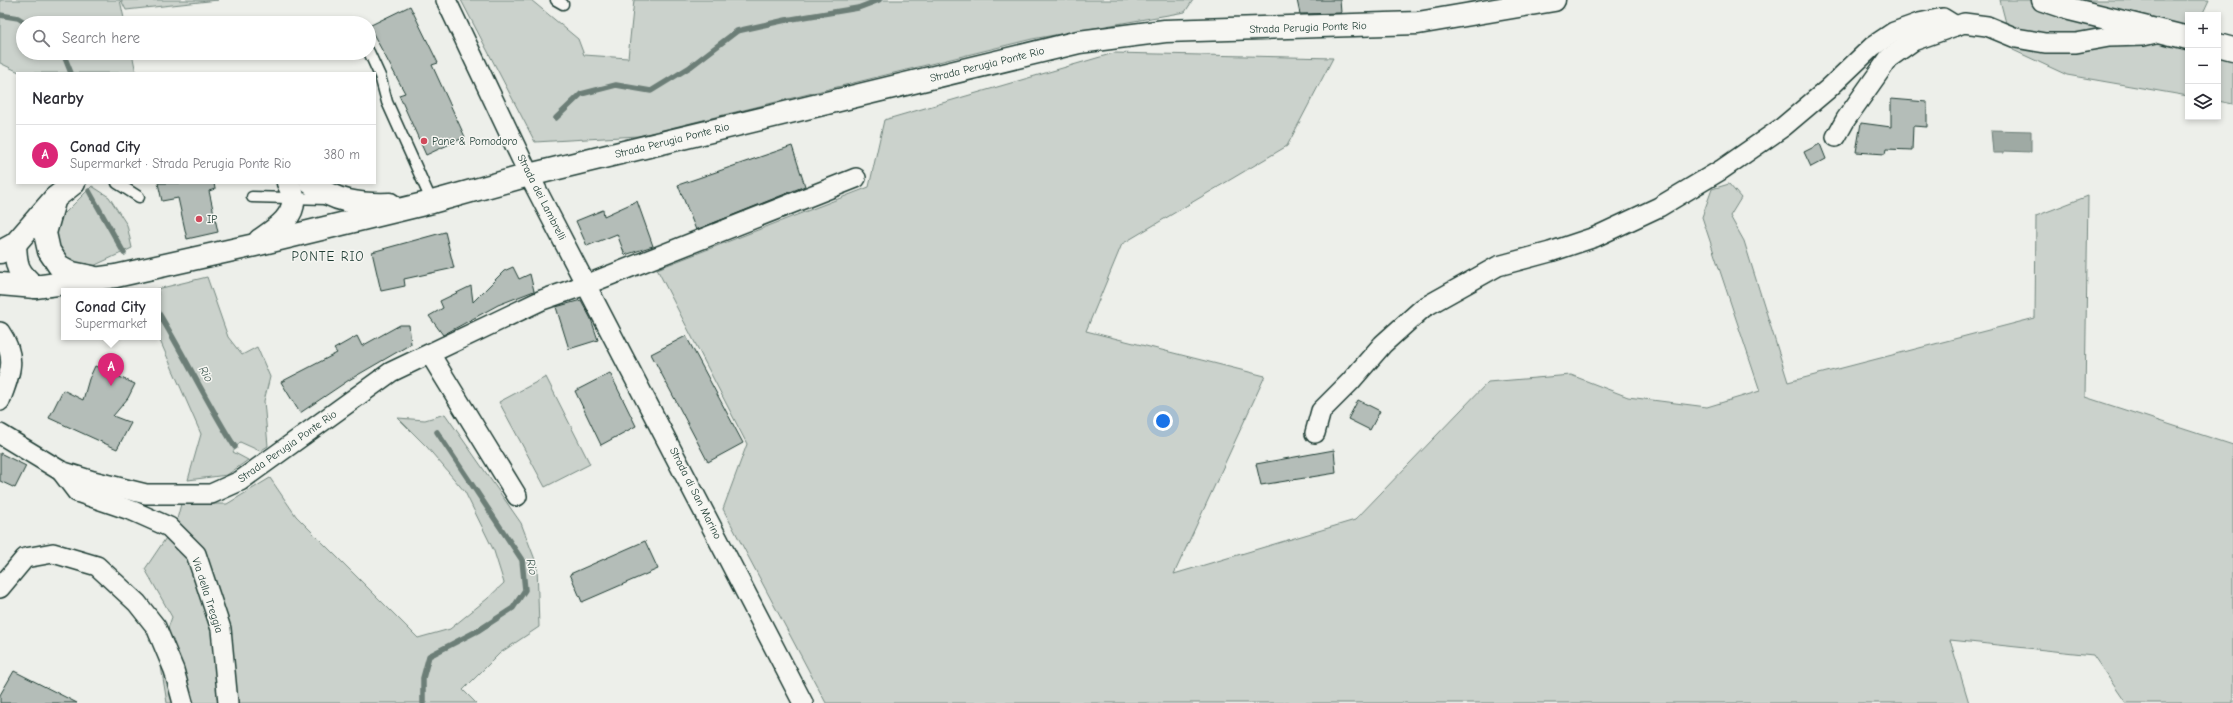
<!DOCTYPE html>
<meta charset="utf-8">
<style>
:root{--surface:#fff;--page:#f7f7f7;--text:#2b2b33;--muted:#7c7c81;--line:#e1e1e2;--accent:#db2777}
body{margin:0;font-family:"Comic Neue",sans-serif;background:var(--page);color:var(--text)}
.controls{position:absolute;right:12px;top:12px;display:grid;overflow:hidden;border-radius:0px;box-shadow:0 2px 6px #0003}
.controls button{width:36px;height:36px;display:grid;place-items:center;padding:0;border:0;border-bottom:1px solid var(--line);background:var(--surface);color:var(--text);font:20px sans-serif}
.you{position:absolute;left:1163px;top:421px;width:14px;height:14px;margin:-10px;border:3px solid #fff;border-radius:50%;background:#1a73e8;box-shadow:0 0 0 6px #1a73e833}
.badge{display:grid;place-items:center;width:26px;height:26px;border-radius:50%;background:var(--accent);color:#fff;font-size:13px;font-weight:700}
.pin{position:absolute;translate:-50% -33px;filter:drop-shadow(0 1px 2px #0008)}
.pin::after{content:'';position:absolute;top:21px;width:14px;height:12px;background:inherit;clip-path:polygon(0 0,100% 0,50% 100%)}
.popup{position:absolute;left:61px;top:288px;width:100px;height:52px;box-sizing:border-box;display:grid;place-content:center;border-radius:0px;background:var(--surface);filter:drop-shadow(0 1px 3px #0005);font-size:13px;white-space:nowrap;color:var(--muted)}
.popup b{font-size:15px;color:var(--text)}
.popup::after{content:'';position:absolute;left:50%;top:100%;margin-left:-8px;border:8px solid transparent;border-top-color:var(--surface)}
.list{margin:0;padding:0;list-style:none}
h2{display:flex;justify-content:space-between;align-items:center;height:52px;margin:0;padding:0 16px;font-size:17px}
h2 small{font-size:13px;font-weight:400;color:var(--muted)}
.list li{display:grid;grid-template-columns:26px 1fr auto;gap:12px;align-items:center;box-sizing:border-box;height:60px;padding:0 16px;border-top:1px solid var(--line)}
.list b{display:block;font-size:15px;white-space:nowrap}
.list p{margin:0;font-size:13px;white-space:nowrap;color:var(--muted)}
.list em{font-size:13px;font-style:normal;color:var(--muted)}
.icon{flex:none;width:22px;height:22px;fill:none;stroke:currentColor;stroke-width:2;stroke-linecap:round;stroke-linejoin:round}
.map{position:relative;flex:none;width:2233px;height:703px;overflow:hidden}
.search{position:absolute;background:var(--surface);box-shadow:0 2px 6px #0003;left:16px;top:16px;width:360px;height:44px;display:flex;align-items:center;gap:10px;box-sizing:border-box;padding:0 14px;border-radius:22px;color:var(--muted);font-size:15px}
.panel{position:absolute;background:var(--surface);box-shadow:0 2px 6px #0003;left:16px;top:72px;width:360px;height:112px;border-radius:0px}
.map>svg:first-child{display:block}
.green{fill:#cbd2cc;stroke:#758880}
.water{fill:#9faaa4;stroke:#6c7e77}
.lines{fill:none;stroke-linecap:round;stroke-linejoin:round}
.stream{stroke:#6c7e77;stroke-width:5.5}
.building{fill:#b4bdb8;stroke:#1f3d34}
.lane-casing{stroke:#1f3d34;stroke-width:13}
.street-casing{stroke:#1f3d34;stroke-width:22}
.secondary-casing{stroke:#1f3d34;stroke-width:25}
.lane{stroke:#f6f6f2;stroke-width:10}
.street{stroke:#f6f6f2;stroke-width:19}
.secondary{stroke:#f6f6f2;stroke-width:22}
.poi-dot{fill:#d1495b;stroke:#f6f6f2;stroke-width:1.5}
.labels{text-anchor:middle;stroke-width:3;stroke-linejoin:round;paint-order:stroke}
.street-label{font-size:11px;fill:#1f3d34;stroke:#f6f6f2}
.poi-label{font-size:11px;fill:#1f3d34;stroke:#f6f6f2;text-anchor:start}
.water-label{font-size:12px;font-style:italic;fill:#3f5850;stroke:#f6f6f2}
.quarter-label{font-size:13px;letter-spacing:1px;fill:#1f3d34;stroke:#f6f6f2}
</style>
<div class="map">
<svg width="2233" height="703" viewBox="0 0 2233 703">
<rect width="100%" height="100%" fill="#edefea"/>
<filter id="ink" filterUnits="userSpaceOnUse"><feTurbulence type="fractalNoise" baseFrequency=".025" numOctaves="2"/><feDisplacementMap in="SourceGraphic" scale="8" xChannelSelector="R" yChannelSelector="G"/><feConvolveMatrix kernelMatrix="1 2 1 2 8 2 1 2 1" color-interpolation-filters="sRGB"/></filter>
<g filter="url(#ink)">
<g class="green">
<polygon points="0,0 120,0 125,23 23,23 23,53 132,53 136,73 21,73 0,63"/>
<polygon points="121,0 218,0 126,10"/>
<polygon points="461,0 531,0 578,39 584,55 628,58 634,0 1193,0 1185,12 1032,39 638,136 535,142"/>
<polygon points="2000,0 2209,0 2202,15 2188,15 2188,96 2067,75 2013,50"/>
<polygon points="2218,49 2233,52 2233,104 2218,101"/>
<polygon points="1114,53 1333,58 1287,146 1122,244 1086,331 1265,376 1174,574 1355,520 1488,382 1571,375 1628,397 1707,407 1760,391 1702,217 1712,189 1729,184 1741,198 1730,216 1744,241 1788,382 2035,318 2036,216 2088,196 2085,397 2233,445 2233,703 2126,703 2093,655 1950,640 1969,703 826,703 723,509 747,444 657,269 869,187 884,120"/>
<polygon points="92,186 109,197 127,225 132,248 89,268 69,265 53,241 58,220"/>
<polygon points="207,277 228,337 242,355 257,347 270,377 264,401 268,446 260,451 240,442 233,452 248,460 227,475 188,480 201,434 158,336 158,291 149,291"/>
<polygon points="546,377 590,464 545,487 499,402"/>
<polygon points="445,414 521,523 537,565 539,627 500,653 463,690 476,703 167,703 159,654 172,617 145,569 176,523 181,504 227,504 270,478 296,516 418,638 450,629 487,599 504,583 494,551 465,492 427,447 398,418 425,420"/>
</g>
<polygon class="water" points="1991,130 2031,131 2031,152 2004,151 2004,153 1993,153"/>
<g class="lines">
<g class="stream">
<polyline points="0,15 18,18 26,23"/>
<polyline points="63,53 71,73"/>
<polyline points="556,118 581,94 616,85 651,91 690,67 737,31 786,20 858,8 879,0"/>
<polyline points="89,191 124,253"/>
<path d="M158 312C185 356 207 403 235 447"/>
<polyline points="423,703 423,678 429,656 479,630 513,608 525,590 522,560 437,432"/>
</g>
</g>
<g class="building">
<polygon points="1297,0 1340,0 1341,13 1300,14"/>
<polygon points="410,6 438,63 432,65 465,137 426,155 399,95 405,93 369,26"/>
<polygon points="1891,99 1927,102 1927,127 1913,126 1912,150 1886,149 1885,154 1856,152 1861,123 1891,127"/>
<polygon points="1820,144 1826,159 1811,167 1804,152"/>
<polygon points="792,146 805,186 696,230 678,185"/>
<polygon points="158,183 214,183 215,189 209,191 218,232 187,239 178,198 162,201"/>
<polygon points="637,201 653,246 625,255 617,234 587,246 576,221 603,210 604,216"/>
<polygon points="445,232 454,268 404,279 405,286 381,291 372,252"/>
<polygon points="513,267 519,279 530,274 534,291 498,305 443,335 429,316 443,308 440,301 471,286 473,302 504,271"/>
<polygon points="581,300 591,319 598,340 569,349 556,307"/>
<polygon points="400,325 409,325 411,344 349,380 300,413 281,382 337,353 334,349 357,336 362,346"/>
<polygon points="686,336 743,443 708,462 651,354"/>
<polygon points="95,366 135,384 128,398 113,416 131,423 117,449 49,418 63,390 83,400 89,379"/>
<polygon points="610,373 636,426 601,445 575,391"/>
<polygon points="1358,400 1380,411 1370,430 1348,419"/>
<polygon points="1334,450 1336,473 1261,485 1256,464"/>
<polygon points="0,453 26,466 15,488 0,481"/>
<polygon points="645,541 658,569 582,602 570,574"/>
<polygon points="14,671 77,703 0,703 0,695"/>
</g>
<g class="lines">
<defs>
<g id="lane">
<polyline points="556,0 563,4"/>
<polyline points="369,52 380,76 387,102 432,202"/>
<polyline points="117,183 139,197"/>
<polyline points="252,197 326,199"/>
</g>
<g id="street">
<polyline points="446,0 529,175 803,703"/>
<polyline points="1836,137 1846,119 1889,58 1913,41 1964,23 1987,26 2016,38 2045,43 2076,43 2109,37 2143,36 2160,32"/>
<path d="M0 332C18 358 10 374 0 401"/>
<polyline points="430,354 517,496"/>
<polyline points="1315,433 1321,411 1350,382 1383,344 1423,308 1498,266 1550,252 1595,237 1659,207 1721,170 1783,127 1828,89 1873,46 1894,32 1919,23 1943,18 1956,26"/>
<polyline points="0,434 61,471 93,481 146,494 211,494 240,481 391,372 542,300 588,284 856,178"/>
<polyline points="61,471 77,492 133,511 169,527 196,554 221,629 228,703"/>
<polyline points="0,588 25,558 53,553 97,566 137,603 156,627 174,670 183,703"/>
</g>
<g id="secondary">
<polyline points="2043,0 2070,9 2188,38"/>
<polyline points="2218,45 2233,49"/>
<path d="M311 183C334 202 361 205 390 204"/>
<polyline points="55,198 45,233 49,251 59,266 72,273 92,277"/>
<path d="M260 240C274 230 295 218 293 198 293 193 290 187 288 183"/>
<path d="M15 244C16 266 17 272 35 287"/>
<polyline points="0,252 15,244 55,198 74,183"/>
<polyline points="0,284 35,287 116,276 255,245 432,202 529,175 1079,42 1165,31 1418,23 1554,0"/>
</g>
</defs>
<use href="#lane" class="lane-casing"/>
<use href="#street" class="street-casing"/>
<use href="#secondary" class="secondary-casing"/>
<use href="#lane" class="lane"/>
<use href="#street" class="street"/>
<use href="#secondary" class="secondary"/>
</g>
</g>
<g class="poi-dot">
<circle cx="424" cy="141" r="4"/>
<circle cx="199" cy="219" r="4"/>
</g>
<g class="labels">
<g class="street-label">
<text transform="translate(1308 27) rotate(-2)" y="4">Strada Perugia Ponte Rio</text>
<text transform="translate(987 64) rotate(-14)" y="4">Strada Perugia Ponte Rio</text>
<text transform="translate(672 140) rotate(-14)" y="4">Strada Perugia Ponte Rio</text>
<text transform="translate(542 197) rotate(63)" y="4">Strada dei Lambrelli</text>
<text transform="translate(287 446) rotate(-35)" y="4">Strada Perugia Ponte Rio</text>
<text transform="translate(696 493) rotate(63)" y="4">Strada di San Marino</text>
<text transform="translate(208 595) rotate(72)" y="4">Via della Treggia</text>
</g>
<g class="poi-label">
<text x="432" y="145">Pane &amp; Pomodoro</text>
<text x="207" y="223">IP</text>
</g>
<g class="water-label">
<text transform="translate(206 374) rotate(60)" y="4">Rio</text>
<text transform="translate(532 567) rotate(79)" y="4">Rio</text>
</g>
<g class="quarter-label">
<text x="328" y="261">PONTE RIO</text>
</g>
</g>
</svg>
<div class="controls">
<button>+</button>
<button>−</button>
<button><svg class="icon" aria-label="layers" viewBox="0 0 24 24"><path d="M12 4l9 5-9 5-9-5zM3 14l9 5 9-5"/></svg></button>
</div>
<div class="you"></div>
<div class="pin badge" style="left:111px;top:386px">A</div>
<div class="popup"><b>Conad City</b>Supermarket</div>
<div class="search"><svg class="icon" aria-label="search" viewBox="0 0 24 24"><circle cx="10" cy="10" r="6"/><path d="M15 15l6 6"/></svg>Search here</div>
<section class="panel">
<h2>Nearby<small></small></h2>
<ul class="list">
<li><span class="badge">A</span><div><b>Conad City</b><p>Supermarket · Strada Perugia Ponte Rio</p></div><em>380 m</em></li>
</ul>
</section>
</div>
